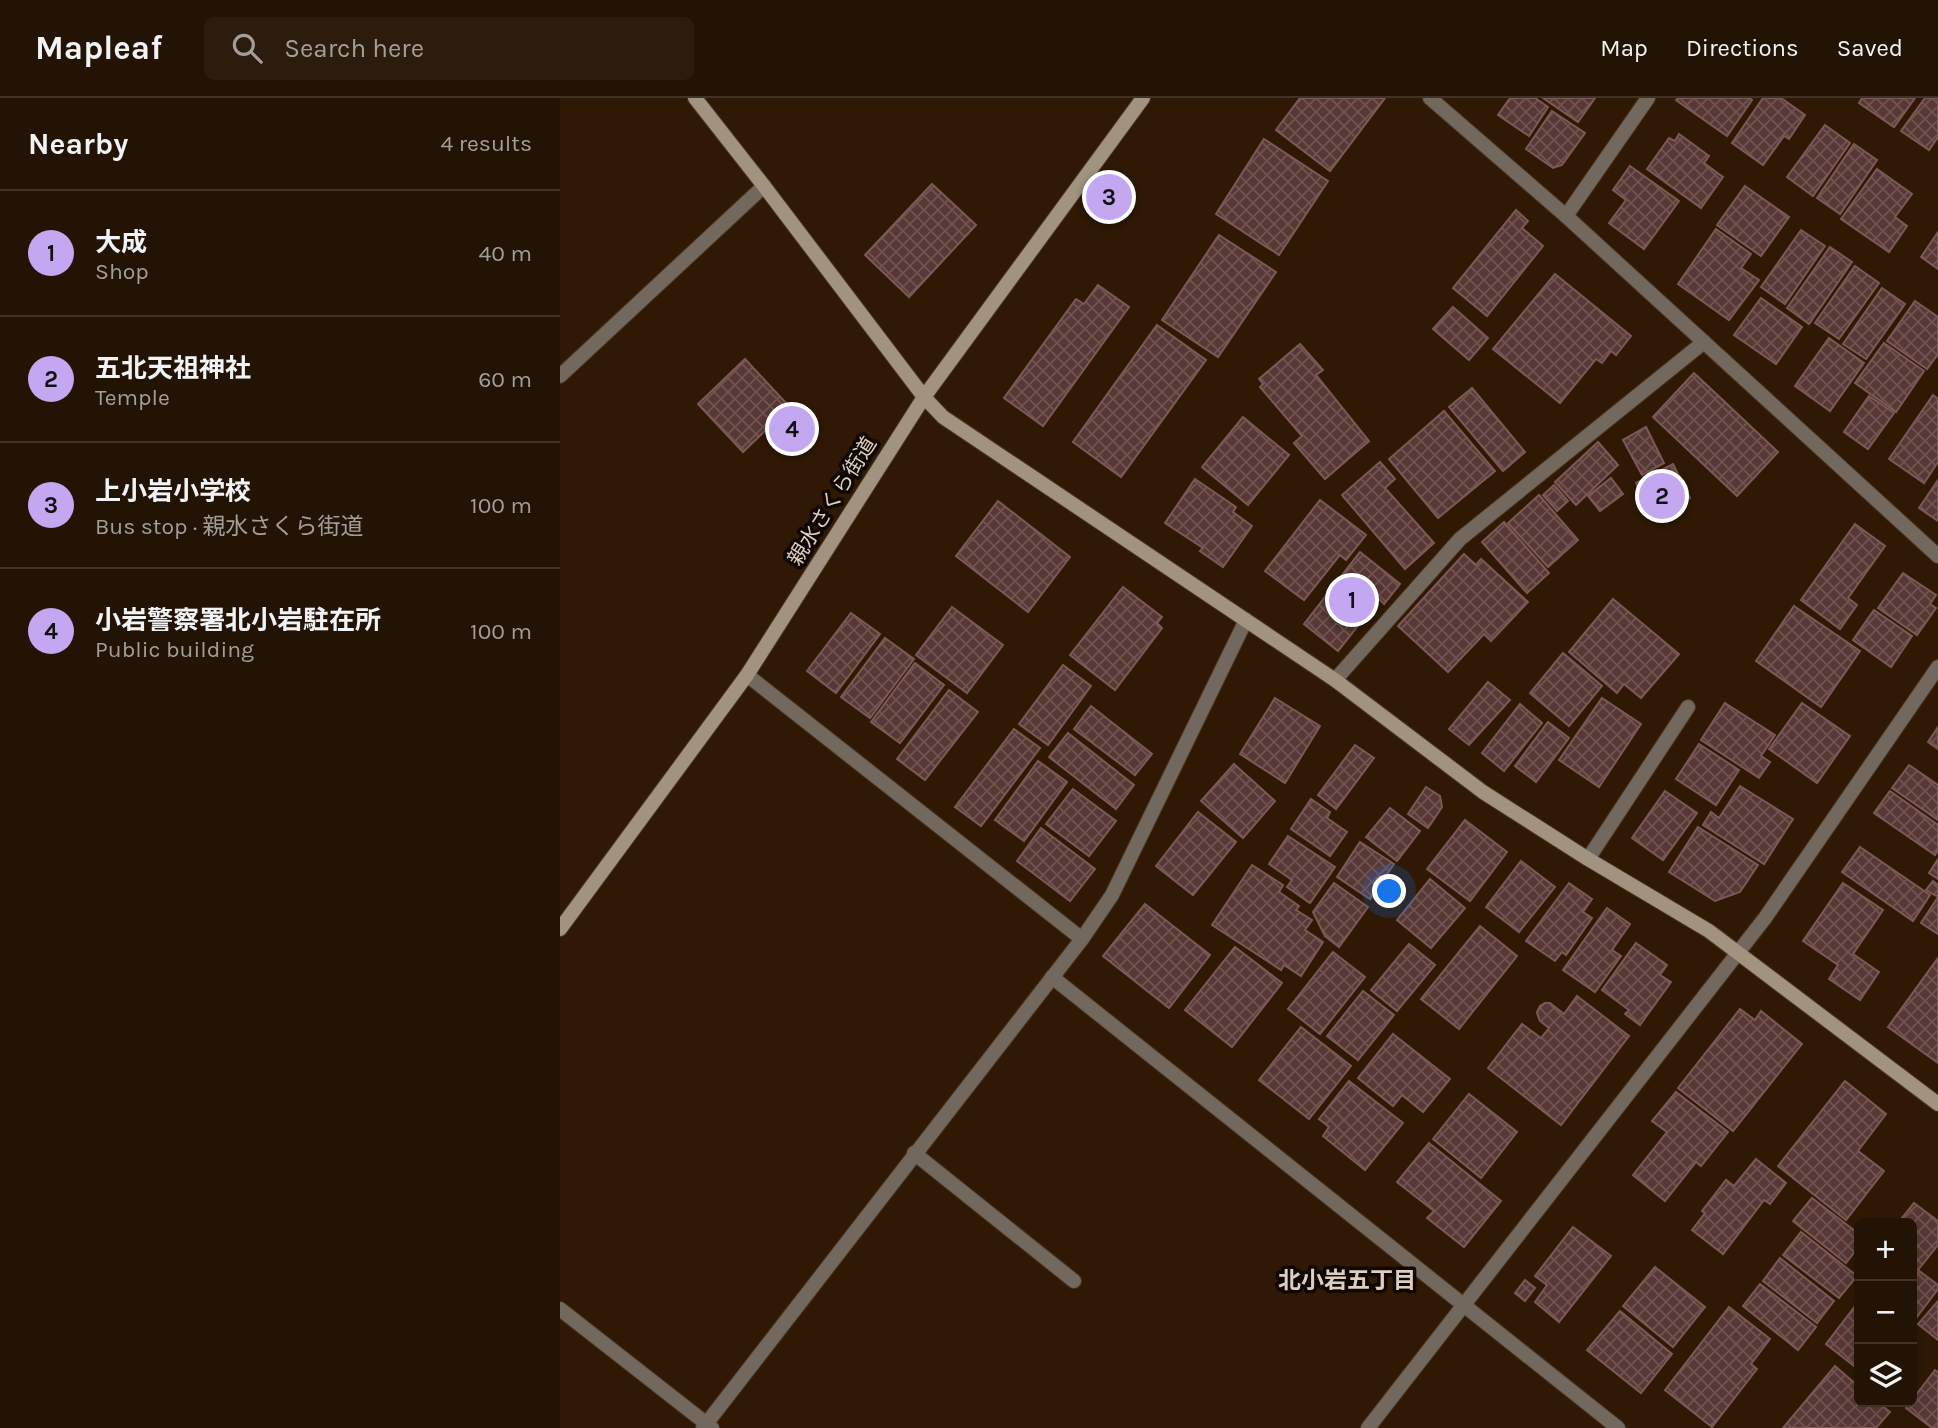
<!DOCTYPE html>
<meta charset="utf-8">
<style>
:root{--surface:#231304;--page:#2b1c0e;--text:#f1f3f6;--muted:#a39e9a;--line:#403226;--accent:#c4a7f1}
body{margin:0;font-family:Karla,"Noto Sans JP",sans-serif;background:var(--page);color:var(--text)}
.controls{position:absolute;right:21px;bottom:21px;display:grid;overflow:hidden;border-radius:10px;box-shadow:0 7px 28px #0002}
.controls button{width:63px;height:63px;display:grid;place-items:center;padding:0;border:0;border-bottom:2px solid var(--line);background:var(--surface);color:var(--text);font:35px sans-serif}
.you{position:absolute;left:830px;top:794px;width:24px;height:24px;margin:-18px;border:5px solid #fff;border-radius:50%;background:#1a73e8;box-shadow:0 0 0 10px #1a73e833}
.badge{display:grid;place-items:center;width:46px;height:46px;border-radius:50%;background:var(--accent);color:#111;font-size:23px;font-weight:700}
.pin{position:absolute;translate:-50% -50%;border:4px solid #fff;box-shadow:0 2px 7px #0006}
.list{margin:0;padding:0;list-style:none}
h2{display:flex;justify-content:space-between;align-items:center;height:91px;margin:0;padding:0 28px;font-size:30px}
h2 small{font-size:23px;font-weight:400;color:var(--muted)}
.list li{display:grid;grid-template-columns:46px 1fr auto;gap:21px;align-items:center;box-sizing:border-box;height:126px;padding:0 28px;border-top:2px solid var(--line)}
.list b{display:block;font-size:26px;white-space:nowrap}
.list p{margin:0;font-size:23px;white-space:nowrap;color:var(--muted)}
.list em{font-size:23px;font-style:normal;color:var(--muted)}
.icon{flex:none;width:38px;height:38px;fill:none;stroke:currentColor;stroke-width:2;stroke-linecap:round;stroke-linejoin:round}
.map{position:relative;flex:none;width:1378px;height:1330px;overflow:hidden}
header{display:flex;align-items:center;gap:42px;box-sizing:border-box;height:98px;padding:0 35px;background:var(--surface);border-bottom:2px solid var(--line)}
header strong{font-size:33px}
nav{display:flex;gap:38px;margin-inline-start:auto;font-size:24px}
.search{width:490px;height:63px;background:var(--page);display:flex;align-items:center;gap:18px;box-sizing:border-box;padding:0 24px;border-radius:10px;color:var(--muted);font-size:26px}
main{display:flex}
aside{flex:1;background:var(--surface)}
.map>svg:first-child{display:block}
.building{fill:url(#building-cross-hatch);stroke:#7c5956;stroke-width:2}
.lines{fill:none;stroke-linecap:round;stroke-linejoin:round}
.lane-casing{stroke:#4b3623;stroke-width:16}
.street-casing{stroke:#4b3623;stroke-width:16}
.secondary-casing{stroke:#4b3623;stroke-width:16}
.lane{stroke:#72685d;stroke-width:14}
.street{stroke:#72685d;stroke-width:14}
.secondary{stroke:#a29280;stroke-width:14}
.labels{text-anchor:middle;stroke-width:7;stroke-linejoin:round;paint-order:stroke}
.street-label{font-size:21px;fill:#ddcec2;stroke:#100702}
.neighbourhood-label{font-size:23px;font-weight:bold;fill:#ddcec2;stroke:#100702}
</style>
<header>
<strong>Mapleaf</strong>
<div class="search"><svg class="icon" aria-label="search" viewBox="0 0 24 24"><circle cx="10" cy="10" r="6"/><path d="M15 15l6 6"/></svg>Search here</div>
<nav><a>Map</a><a>Directions</a><a>Saved</a></nav>
</header>
<main>
<aside>
<h2>Nearby<small>4 results</small></h2>
<ul class="list">
<li><span class="badge">1</span><div><b>大成</b><p>Shop</p></div><em>40 m</em></li>
<li><span class="badge">2</span><div><b>五北天祖神社</b><p>Temple</p></div><em>60 m</em></li>
<li><span class="badge">3</span><div><b>上小岩小学校</b><p>Bus stop · 親水さくら街道</p></div><em>100 m</em></li>
<li><span class="badge">4</span><div><b>小岩警察署北小岩駐在所</b><p>Public building</p></div><em>100 m</em></li>
</ul>
</aside>
<div class="map">
<svg width="1378" height="1330" viewBox="0 0 1378 1330">
<defs>
<pattern id="building-cross-hatch" width="8" height="8" patternUnits="userSpaceOnUse" patternTransform="scale(1.75)"><rect width="8" height="8" fill="#583835"/><path d="M0 0l8 8M0 8l8-8" fill="none" stroke="#705451"/></pattern>
</defs>
<rect width="100%" height="100%" fill="#2f1905"/>
<g class="building">
<polygon points="740,0 825,0 770,73 716,32"/>
<polygon points="950,0 975,0 988,9 969,38 938,17"/>
<polygon points="983,0 1035,0 1018,24"/>
<polygon points="1118,0 1189,0 1192,2 1167,38 1116,2"/>
<polygon points="1203,0 1221,0 1245,17 1229,41 1224,38 1203,67 1172,45"/>
<polygon points="1302,0 1355,0 1334,29 1299,5"/>
<polygon points="1365,0 1378,0 1378,39 1369,52 1341,33"/>
<polygon points="992,13 1025,35 1002,67 993,70 966,51"/>
<polygon points="1265,27 1290,45 1253,98 1227,79"/>
<polygon points="1119,36 1149,58 1144,65 1163,79 1141,110 1087,71 1109,40 1115,43"/>
<polygon points="704,41 768,83 719,157 656,116"/>
<polygon points="1294,46 1317,62 1280,116 1257,100"/>
<polygon points="1070,68 1119,103 1084,151 1049,125 1066,102 1053,92"/>
<polygon points="1317,71 1352,96 1335,119 1347,128 1329,154 1281,121"/>
<polygon points="372,86 416,127 349,199 305,157"/>
<polygon points="1185,88 1229,119 1201,158 1157,127"/>
<polygon points="956,112 968,123 962,130 983,148 927,218 893,190"/>
<polygon points="1156,131 1191,156 1181,170 1199,182 1169,222 1118,186"/>
<polygon points="1241,132 1265,148 1225,206 1201,189"/>
<polygon points="1378,134 1378,171 1361,159"/>
<polygon points="659,137 716,174 658,259 602,222"/>
<polygon points="1270,149 1292,164 1249,226 1227,210"/>
<polygon points="1295,168 1319,185 1279,241 1255,225"/>
<polygon points="995,176 1071,238 1056,257 1051,253 1042,265 1036,261 1000,305 933,251"/>
<polygon points="538,187 569,209 483,328 444,300 516,201 524,206"/>
<polygon points="1322,190 1345,206 1306,261 1283,246"/>
<polygon points="1201,200 1242,229 1216,266 1174,237"/>
<polygon points="1355,203 1378,219 1378,256 1367,271 1327,243"/>
<polygon points="893,209 928,240 909,262 873,231"/>
<polygon points="597,227 646,262 561,379 513,344"/>
<polygon points="1269,240 1304,265 1270,313 1235,288"/>
<polygon points="1324,245 1364,273 1336,314 1295,285"/>
<polygon points="740,246 763,272 756,277 809,343 765,381 734,345 742,338 700,289 703,286 699,281"/>
<polygon points="185,261 254,335 234,354 210,328 183,354 138,306"/>
<polygon points="1134,275 1218,354 1177,398 1093,319"/>
<polygon points="912,290 965,354 943,373 889,309"/>
<polygon points="1373,297 1378,301 1378,364 1364,385 1329,361"/>
<polygon points="1309,298 1334,315 1308,351 1284,334"/>
<polygon points="884,313 935,373 878,420 829,361"/>
<polygon points="683,319 729,357 688,407 642,369"/>
<polygon points="1086,329 1104,365 1082,377 1063,342"/>
<polygon points="1038,344 1058,367 1016,407 995,384"/>
<polygon points="820,364 835,381 825,390 874,445 845,471 782,397"/>
<polygon points="1113,366 1130,400 1094,419 1076,385"/>
<polygon points="1051,380 1063,396 1040,413 1028,398"/>
<polygon points="635,381 676,409 673,414 692,428 663,469 640,453 643,450 605,425"/>
<polygon points="1378,382 1378,423 1359,410"/>
<polygon points="994,387 1008,403 997,413 983,397"/>
<polygon points="979,397 1018,442 988,469 948,425"/>
<polygon points="760,402 806,437 786,462 780,457 744,502 705,473"/>
<polygon points="438,403 510,459 468,514 396,458"/>
<polygon points="944,424 989,475 967,495 922,444"/>
<polygon points="1295,426 1325,448 1288,500 1297,507 1280,531 1241,502"/>
<polygon points="800,454 840,486 824,506 819,501 778,553 744,526"/>
<polygon points="904,456 916,467 921,461 968,504 931,543 924,536 888,574 838,528"/>
<polygon points="1343,475 1376,497 1370,506 1376,510 1357,537 1318,510"/>
<polygon points="563,489 602,519 597,525 602,530 555,592 510,557"/>
<polygon points="1053,501 1119,556 1081,600 1064,586 1057,595 1009,554"/>
<polygon points="1234,508 1300,553 1261,609 1196,563"/>
<polygon points="392,509 443,547 407,595 356,557"/>
<polygon points="1314,512 1352,538 1331,569 1293,542"/>
<polygon points="291,515 320,536 276,595 247,573"/>
<polygon points="325,540 354,561 310,620 281,599"/>
<polygon points="1003,555 1042,588 1009,628 970,595"/>
<polygon points="355,565 384,587 340,645 311,624"/>
<polygon points="503,567 531,588 488,647 459,626"/>
<polygon points="928,584 950,602 909,647 889,631"/>
<polygon points="389,592 418,614 365,682 337,661"/>
<polygon points="715,600 760,628 725,685 680,656"/>
<polygon points="1042,600 1081,626 1039,689 999,662"/>
<polygon points="1165,605 1215,637 1201,658 1210,664 1199,680 1141,642"/>
<polygon points="1242,605 1290,638 1257,685 1209,651"/>
<polygon points="960,606 982,625 944,673 922,655"/>
<polygon points="531,608 592,656 575,677 514,631"/>
<polygon points="988,624 1009,640 976,684 955,668"/>
<polygon points="1378,629 1378,651 1368,644"/>
<polygon points="454,631 480,650 421,728 395,709"/>
<polygon points="508,635 574,687 556,711 489,659"/>
<polygon points="1139,646 1179,672 1156,707 1116,681"/>
<polygon points="795,647 814,660 776,711 758,697"/>
<polygon points="478,663 507,684 464,743 435,722"/>
<polygon points="674,666 715,703 683,740 641,703"/>
<polygon points="1349,667 1378,687 1378,722 1332,690"/>
<polygon points="1180,688 1233,721 1204,766 1143,727 1151,714 1159,720"/>
<polygon points="866,689 880,698 882,709 868,730 848,716"/>
<polygon points="513,691 556,723 529,758 486,726"/>
<polygon points="1105,693 1137,715 1103,762 1072,740"/>
<polygon points="1330,693 1378,727 1378,752 1375,757 1314,715"/>
<polygon points="751,701 770,714 767,720 787,734 770,758 731,731"/>
<polygon points="830,710 860,733 837,763 806,739"/>
<polygon points="638,714 676,744 633,797 596,768"/>
<polygon points="905,722 947,754 910,803 867,771"/>
<polygon points="1138,729 1198,767 1180,794 1155,803 1109,774"/>
<polygon points="481,730 535,771 510,803 457,763"/>
<polygon points="728,738 775,769 750,805 727,789 732,782 709,766"/>
<polygon points="800,744 834,766 810,801 777,779"/>
<polygon points="1300,749 1370,797 1353,823 1282,774"/>
<polygon points="1378,761 1378,781 1369,775"/>
<polygon points="961,763 995,789 959,834 926,809"/>
<polygon points="692,767 723,787 719,794 739,808 736,812 752,822 745,832 763,844 741,878 724,867 721,872 652,827"/>
<polygon points="870,781 905,810 871,850 837,822"/>
<polygon points="1373,783 1378,787 1378,836 1361,825 1378,799 1366,792"/>
<polygon points="774,785 808,809 779,849 765,838 753,814"/>
<polygon points="1009,785 1032,801 1023,814 1032,820 1006,857 1002,854 995,863 966,843"/>
<polygon points="1283,785 1323,812 1293,856 1319,874 1300,902 1269,881 1278,867 1243,843"/>
<polygon points="585,806 650,857 609,910 543,858"/>
<polygon points="1047,810 1070,826 1052,852 1061,858 1035,894 1003,872"/>
<polygon points="920,828 957,858 899,931 861,901"/>
<polygon points="1076,845 1107,867 1100,877 1111,884 1080,927 1065,916 1069,912 1042,892"/>
<polygon points="849,846 875,867 837,913 811,892"/>
<polygon points="675,849 722,885 672,949 625,912"/>
<polygon points="773,854 805,879 760,936 728,911"/>
<polygon points="1378,860 1378,965 1328,929"/>
<polygon points="803,893 834,917 798,962 767,938"/>
<polygon points="1017,898 1069,938 1001,1027 928,970 962,926 981,940 989,930 980,923 978,918 977,914 980,908 985,905 990,905 1004,916"/>
<polygon points="1180,911 1195,922 1201,913 1242,946 1173,1033 1118,990"/>
<polygon points="741,929 791,968 749,1021 699,982"/>
<polygon points="833,936 890,981 863,1014 842,997 833,1008 798,980"/>
<polygon points="789,983 843,1025 805,1072 763,1038 769,1029 759,1021"/>
<polygon points="1285,983 1326,1016 1298,1053 1324,1073 1286,1122 1218,1068"/>
<polygon points="1116,994 1168,1034 1141,1068 1136,1064 1105,1103 1073,1077 1107,1034 1092,1023"/>
<polygon points="909,996 957,1034 921,1080 873,1041"/>
<polygon points="869,1045 941,1103 904,1149 867,1120 874,1113 837,1084"/>
<polygon points="1196,1061 1226,1085 1210,1106 1204,1102 1163,1156 1132,1132 1145,1115 1142,1113 1166,1082 1174,1088"/>
<polygon points="1252,1100 1299,1136 1299,1148 1286,1165 1233,1123"/>
<polygon points="1354,1105 1378,1123 1378,1147 1358,1172 1378,1187 1378,1191 1353,1224 1352,1125 1338,1125"/>
<polygon points="1013,1129 1051,1158 999,1224 975,1204 987,1187 975,1178"/>
<polygon points="1241,1134 1297,1178 1279,1200 1223,1157"/>
<polygon points="1220,1160 1274,1203 1257,1225 1203,1183"/>
<polygon points="1095,1169 1145,1209 1113,1249 1063,1208"/>
<polygon points="965,1182 975,1190 965,1203 955,1195"/>
<polygon points="1200,1186 1256,1229 1238,1252 1183,1208"/>
<polygon points="1299,1203 1299,1272 1266,1246"/>
<polygon points="1378,1203 1378,1242 1358,1226"/>
<polygon points="1169,1209 1210,1241 1191,1266 1197,1271 1152,1329 1105,1292"/>
<polygon points="1060,1213 1112,1256 1081,1295 1027,1252"/>
<polygon points="1275,1268 1299,1289 1299,1304 1317,1304 1330,1314 1316,1330 1223,1330"/>
<polygon points="1375,1272 1378,1274 1378,1330 1372,1330 1346,1310"/>
</g>
<g class="lines">
<defs>
<g id="lane">
<polyline points="1028,761 1128,609"/>
<polyline points="354,1055 514,1183"/>
</g>
<g id="street">
<polyline points="870,0 1006,118 1378,458"/>
<polyline points="1006,118 1088,0"/>
<polyline points="0,278 204,88"/>
<polyline points="187,577 522,841"/>
<polyline points="775,582 900,441 1144,244"/>
<polyline points="492,879 1058,1330"/>
<polyline points="0,1211 152,1330"/>
<polyline points="143,1330 522,841 552,797 686,522"/>
<polyline points="808,1330 1205,820 1378,569"/>
</g>
<g id="secondary">
<polyline points="135,0 204,88 364,299 383,319 775,582 923,694 1028,761 1149,833 1378,1006"/>
<polyline points="0,831 187,577 364,299 583,0"/>
</g>
</defs>
<use href="#lane" class="lane-casing"/>
<use href="#street" class="street-casing"/>
<use href="#secondary" class="secondary-casing"/>
<use href="#lane" class="lane"/>
<use href="#street" class="street"/>
<use href="#secondary" class="secondary"/>
</g>
<g class="labels">
<g class="street-label">
<text transform="translate(272 403) rotate(-58)" y="7">親水さくら街道</text>
</g>
<g class="neighbourhood-label">
<text x="787" y="1190">北小岩五丁目</text>
</g>
</g>
</svg>
<div class="controls">
<button>+</button>
<button>−</button>
<button><svg class="icon" aria-label="layers" viewBox="0 0 24 24"><path d="M12 4l9 5-9 5-9-5zM3 14l9 5 9-5"/></svg></button>
</div>
<div class="you"></div>
<div class="pin badge" style="left:792px;top:502px">1</div>
<div class="pin badge" style="left:1102px;top:398px">2</div>
<div class="pin badge" style="left:549px;top:99px">3</div>
<div class="pin badge" style="left:232px;top:331px">4</div>
</div>
</main>
